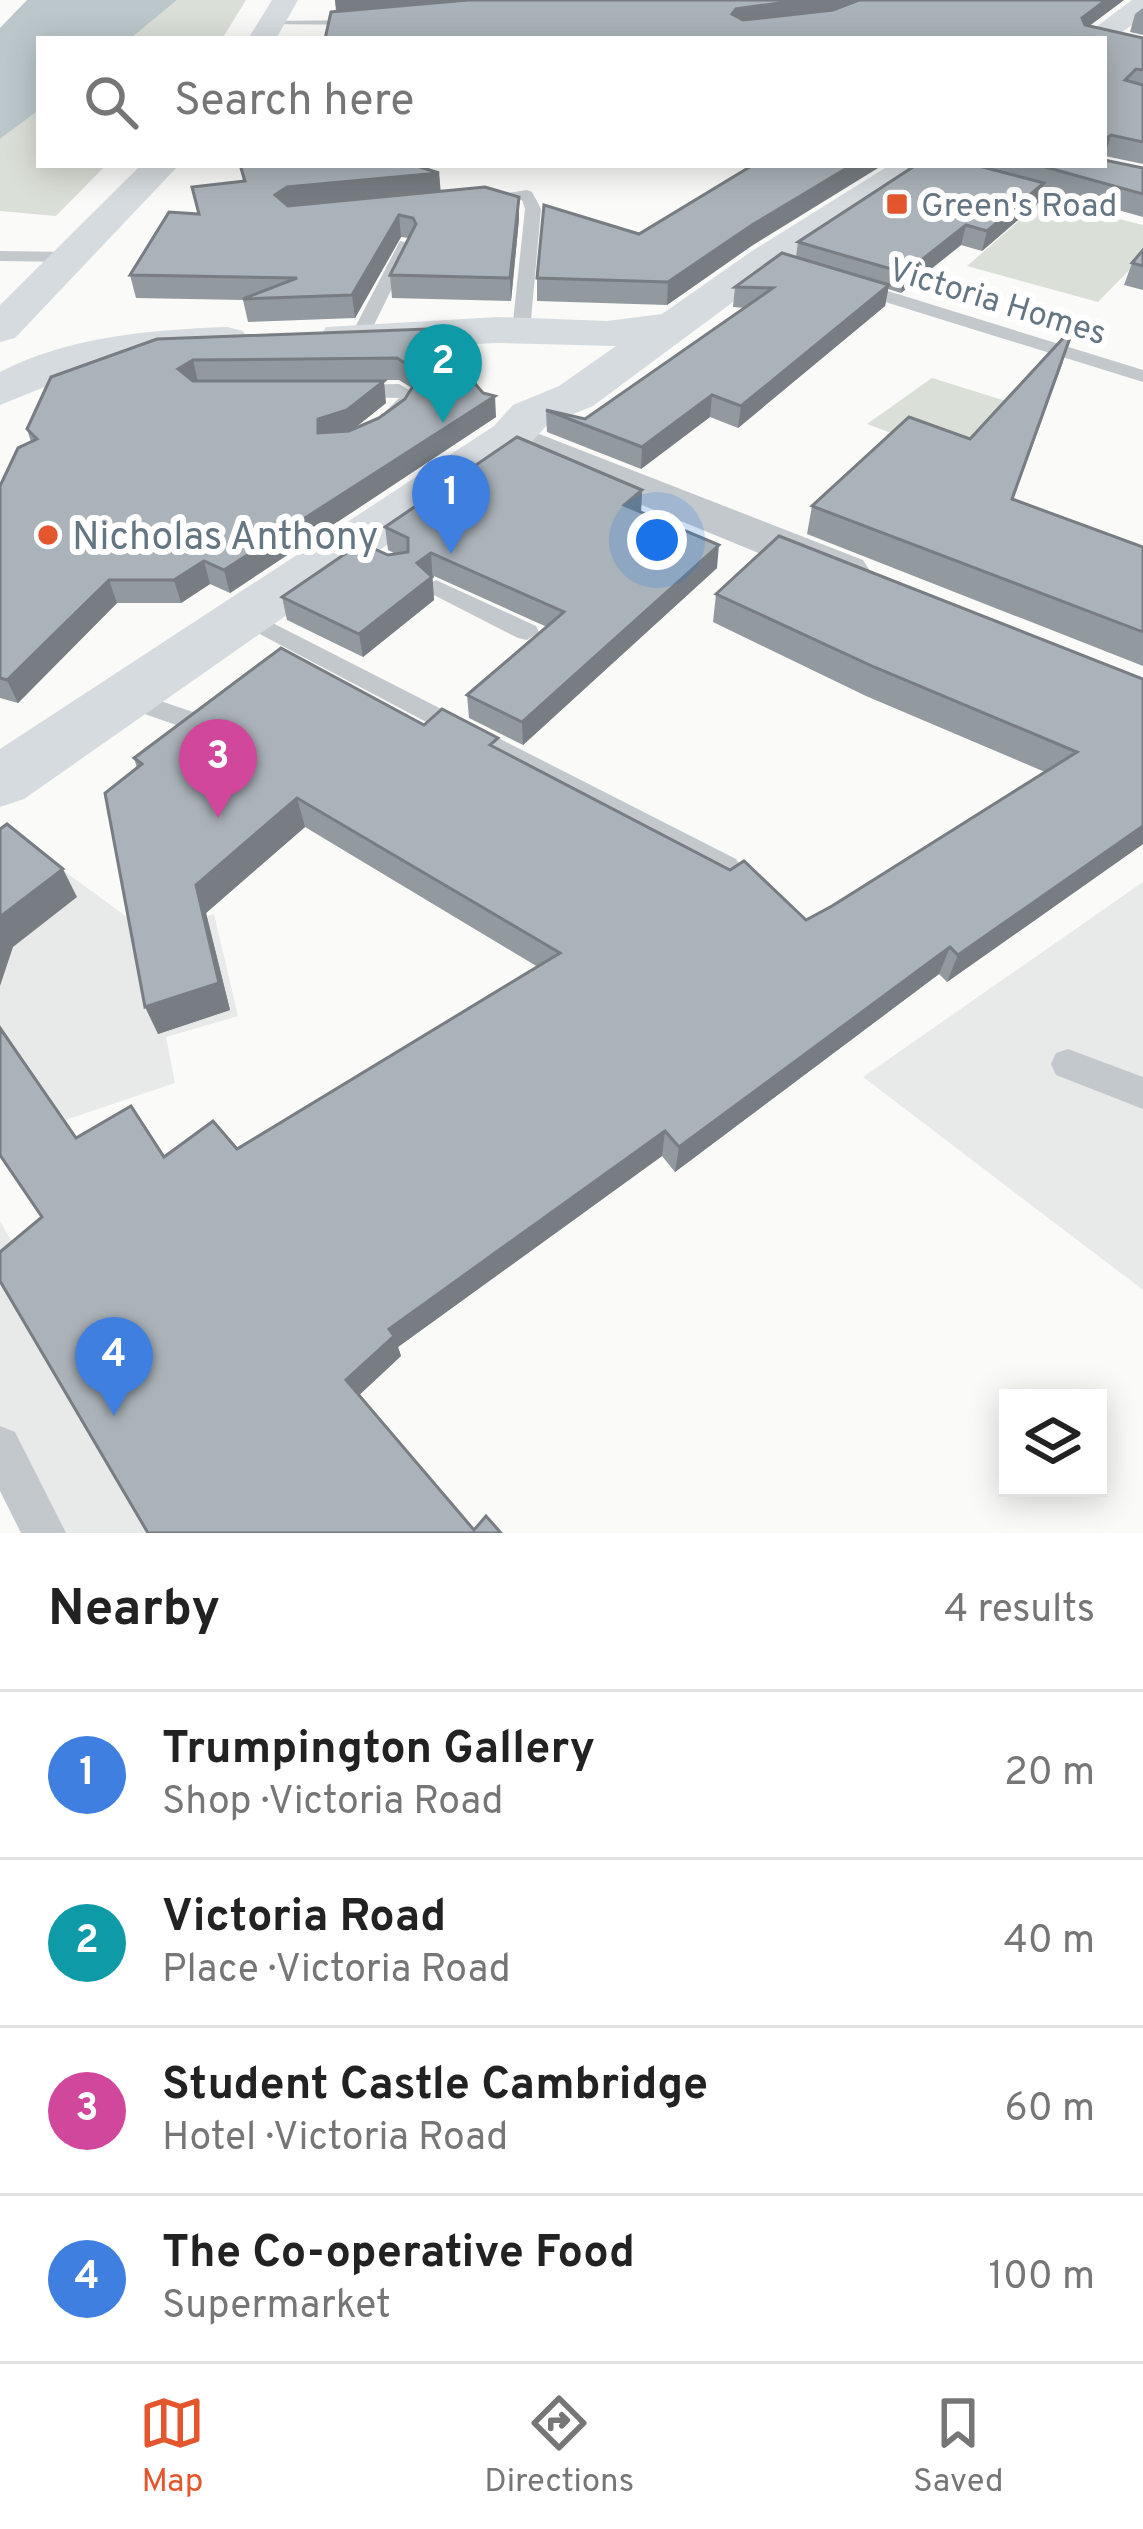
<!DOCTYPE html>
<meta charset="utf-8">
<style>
:root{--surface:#fff;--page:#f2f2f2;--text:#222;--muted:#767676;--line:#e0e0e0;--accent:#e4572e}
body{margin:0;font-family:Overpass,sans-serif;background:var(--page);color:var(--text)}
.controls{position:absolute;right:36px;bottom:36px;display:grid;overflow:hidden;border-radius:0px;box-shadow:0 6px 30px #0003}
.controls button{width:108px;height:108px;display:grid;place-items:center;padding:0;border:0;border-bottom:3px solid var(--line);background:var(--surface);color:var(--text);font:60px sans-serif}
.you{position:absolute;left:657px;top:540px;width:42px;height:42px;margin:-30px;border:9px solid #fff;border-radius:50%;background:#1a73e8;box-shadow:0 0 0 18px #1a73e833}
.badge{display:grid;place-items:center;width:78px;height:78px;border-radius:50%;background:var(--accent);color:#fff;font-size:39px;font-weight:700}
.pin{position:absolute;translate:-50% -99px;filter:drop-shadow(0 3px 6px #0008)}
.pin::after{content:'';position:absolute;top:63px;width:42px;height:36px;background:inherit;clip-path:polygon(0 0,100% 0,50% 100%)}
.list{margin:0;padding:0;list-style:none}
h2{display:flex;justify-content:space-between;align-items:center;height:156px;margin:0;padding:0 48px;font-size:51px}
h2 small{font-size:39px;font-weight:400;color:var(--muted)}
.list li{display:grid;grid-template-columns:78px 1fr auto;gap:36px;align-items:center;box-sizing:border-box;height:168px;padding:0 48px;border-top:3px solid var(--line)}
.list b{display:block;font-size:45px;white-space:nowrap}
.list p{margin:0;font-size:39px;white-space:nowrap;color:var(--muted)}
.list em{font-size:39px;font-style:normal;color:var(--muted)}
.icon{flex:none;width:66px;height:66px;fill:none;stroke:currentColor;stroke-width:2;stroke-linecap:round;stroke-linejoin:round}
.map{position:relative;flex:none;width:1143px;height:1533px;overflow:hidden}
.search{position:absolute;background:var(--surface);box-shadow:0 6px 30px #0003;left:36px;right:36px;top:36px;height:132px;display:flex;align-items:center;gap:30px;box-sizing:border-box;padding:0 42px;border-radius:0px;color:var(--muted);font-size:45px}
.sheet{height:828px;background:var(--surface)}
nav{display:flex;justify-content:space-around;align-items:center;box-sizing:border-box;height:168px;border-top:3px solid var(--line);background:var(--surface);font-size:33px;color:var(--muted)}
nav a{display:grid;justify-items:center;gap:6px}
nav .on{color:var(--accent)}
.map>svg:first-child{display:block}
.built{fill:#e8e9e9}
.green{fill:#dadfd7}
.water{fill:#bbc7cb}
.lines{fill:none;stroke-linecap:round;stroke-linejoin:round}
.service{fill:#c3c8cc;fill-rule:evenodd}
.minor{fill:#c3c8cc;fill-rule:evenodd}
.primary{fill:#d6dbdf;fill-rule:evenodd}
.wall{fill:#929a9f;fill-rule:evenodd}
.shaded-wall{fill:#777d82}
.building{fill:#aab3b9;stroke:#777d82;stroke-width:3;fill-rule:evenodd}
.poi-dot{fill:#e4572e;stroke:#fff;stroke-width:4.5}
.labels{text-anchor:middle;stroke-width:12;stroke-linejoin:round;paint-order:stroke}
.far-poi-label{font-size:33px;fill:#657683;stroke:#fff;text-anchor:start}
.far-street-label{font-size:33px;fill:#657683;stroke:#fff}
.poi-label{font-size:39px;fill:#657683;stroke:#fff;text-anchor:start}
</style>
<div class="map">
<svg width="1143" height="1533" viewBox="0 0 1143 1533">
<rect width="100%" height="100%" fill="#fafaf8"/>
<g class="built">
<polygon points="13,834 149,933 214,914 238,1016 166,1037 175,1083 0,1142 0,843"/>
<polygon points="1143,882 1143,1290 863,1077"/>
<polygon points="0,1221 27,1267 275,1533 52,1533 0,1440"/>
</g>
<g class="green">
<polygon points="177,0 246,0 222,39 130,39"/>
<polygon points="39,110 39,165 106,165 56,216 0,211 0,139"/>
<polygon points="941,174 1143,225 1143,256 1098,302 967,266 1019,221 914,193"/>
<polygon points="932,378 1006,401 961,459 867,424"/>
</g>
<polygon class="water" points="27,0 177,0 130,39 39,39 39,110 0,139 0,28"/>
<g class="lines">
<g class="service">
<polygon points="363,20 367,25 265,24 271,21"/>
<polygon points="1005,181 1105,206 1108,209 1100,214 1000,188 998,185"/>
<polygon points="527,190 532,192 541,209 530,331 521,336 512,331 525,209 522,200 480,204 472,199"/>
<polygon points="400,241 414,244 369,335 354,339 351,335"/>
<polygon points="0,251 70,252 78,257 70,262 0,261"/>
<polygon points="850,283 862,283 1143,370 1143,382 850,291"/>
<polygon points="399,384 419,396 413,409 388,425 378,419 399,398 350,397 340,391 350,385"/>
<polygon points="436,580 536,626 539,632 527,640 518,638 428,592 424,587"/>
<polygon points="243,608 736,859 741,867 736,875 716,875 235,621 231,616"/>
<polygon points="125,689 196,713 217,702 230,711 199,733 116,704 112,698"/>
<polygon points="1068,1049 1143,1077 1143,1109 1056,1075 1051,1064 1056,1053"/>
<polygon points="0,1426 15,1432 66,1533 21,1533 0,1491"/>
</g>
<polygon class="minor" points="511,423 863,560 870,571 863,582 846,586 829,582 496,445 490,436 496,427"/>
<g class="primary">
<polygon points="272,0 298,0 276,39 248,39"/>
<polygon points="1132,0 1143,0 1143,17 1104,45 1104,39 1080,39"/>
<polygon points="141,165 179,165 15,338 0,342 0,305"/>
<polygon points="890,165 932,165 780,267 593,406 547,425 528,446 24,799 0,807 0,749 494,426 513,405 559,386 616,346 498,343 342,349 326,345 320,336 326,327 498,317 607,321 662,314 752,251"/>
<path d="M227 327 243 331 249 340 243 349 94 367 0 405V372C70 336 150 330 227 327Z"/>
</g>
</g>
<g class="wall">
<polygon points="335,0 1124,0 1089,26 1143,38 1143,164 1105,156 336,12"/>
<polygon points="1143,8 1143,35 1130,32 1135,14"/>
<polygon points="240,165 439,173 440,191 519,197 519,219 511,301 392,298 390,275 409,238 401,237 355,318 248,322 243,300 136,298 130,275 198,214 243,181"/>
<polygon points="916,165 1104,165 1143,168 1143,217 1043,189 1039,202 982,251 961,245 901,293 888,289 885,306 738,428 710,417 641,469 547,432 546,410 585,419 745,308 733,307 735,287 796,257 798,242"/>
<polygon points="639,234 750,247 667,305 537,301 537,278"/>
<polygon points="1143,250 1143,290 1124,285 1132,263"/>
<path d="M428 329 496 417 230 593 210 584 181 603H117L18 703 0 698V486L31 442 27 429 51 377ZM399 380 412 388 405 399 379 418 353 429 386 403 259 381Z"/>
<polygon points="1063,362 1013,500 1143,547 1143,666 807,534 812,506 970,439"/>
<polygon points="642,490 641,512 717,568 523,745 469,718 467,695 547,627 434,576 432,578 434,600 363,657 287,620 282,597 388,555 396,554 388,550 385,527"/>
<polygon points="716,594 1143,679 1143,844 947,982 939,974 675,1172 662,1156 398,1347 401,1356 359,1395 474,1530 501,1533 148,1533 42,1217 76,1138 164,1157 237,1149 538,967 305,827 206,913 230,1010 158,1034 137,768 134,758 424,725 498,749 806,920 832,906 1045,772 866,696 713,622"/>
</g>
<g class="shaded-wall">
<polygon points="335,0 464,0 337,14"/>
<polygon points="801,0 863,0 826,14 734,27 732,14 736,9"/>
<polygon points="1106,0 1124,0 1077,35 1082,18"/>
<polygon points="1111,135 1105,156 1104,157 1104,140"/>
<polygon points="852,165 883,165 750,247 667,305 668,282 752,225"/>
<polygon points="439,173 441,194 291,209 275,195 287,187"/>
<polygon points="1044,183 1039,202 982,251 987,231"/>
<polygon points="519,197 519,219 511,301 510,278"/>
<polygon points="399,215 401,237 355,318 352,295"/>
<polygon points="966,225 961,245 901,293 905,273"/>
<polygon points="889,285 885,306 738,428 741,406"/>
<polygon points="193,360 198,382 184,390 178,369"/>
<polygon points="384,381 386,403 350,432 318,433 318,419"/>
<polygon points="712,395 710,417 641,469 642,447"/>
<polygon points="495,396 496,417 230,593 224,570"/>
<polygon points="642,490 641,512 624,505"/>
<polygon points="719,545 717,568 523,745 522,722"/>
<polygon points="431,553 434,600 363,657 359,634 417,563"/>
<polygon points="204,561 210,584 181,603 174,580"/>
<polygon points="109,580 117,603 18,703 7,680"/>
<polygon points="297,798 305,827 206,913 230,1010 158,1034 145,1007 196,885"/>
<polygon points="1143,826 1143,844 947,982 958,955"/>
<polygon points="63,869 77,897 13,947 0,986 0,917"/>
<polygon points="950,947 939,974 675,1172 679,1147"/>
<polygon points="665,1131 662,1156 398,1347 401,1356 355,1399 346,1380 389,1329"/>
</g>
<g class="building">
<polygon points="468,0 801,0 736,9 732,14 743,20 833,10 859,0 1106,0 1082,18 1085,25 1143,38 1143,70 1136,69 1125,80 1143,85 1143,142 1111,135 1104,140 1104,39 325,39 331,12"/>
<polygon points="1104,160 1143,168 1143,194 1038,165 1104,165"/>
<polygon points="240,165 414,165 439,173 287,187 275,195 288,206 485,187 519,197 510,278 390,275 416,224 413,218 399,215 352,295 243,299 297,278 130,275 169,212 199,214 192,187 245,181"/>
<polygon points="753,165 852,165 752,225 668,282 537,278 544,205 639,234"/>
<polygon points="916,165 975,165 1044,183 987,231 966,225 905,273 798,242"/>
<polygon points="1143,250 1143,266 1132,263"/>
<polygon points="782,253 889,285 741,406 712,395 642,447 546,410 585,419 773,288 735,287"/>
<path d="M428 329 483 393 495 396 224 570 204 561 174 580H109L7 680 0 678V486L18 448 37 439 27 429 51 377 157 339ZM397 358 421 373 405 399 379 418 349 431 318 433V419L347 410 384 381H193L178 369 193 360Z"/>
<polygon points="1067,334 1071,335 1012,499 1143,547 1143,632 812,506 909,417 970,439"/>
<polygon points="517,437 642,490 624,505 719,545 522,722 467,695 564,612 431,553 417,563 432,577 359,634 282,597 361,543 388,555 408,552 408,538 385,527"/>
<polygon points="779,536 1143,679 1143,826 958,955 950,947 679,1147 665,1131 389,1329 394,1336 346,1380 474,1530 486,1516 501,1533 148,1533 0,1281 0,1252 42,1217 0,1155 0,1028 76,1138 131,1106 164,1157 213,1121 237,1149 560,953 297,798 196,885 219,983 145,1007 105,793 142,764 134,758 281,648 424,725 442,709 498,738 490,745 730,870 744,861 806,920 832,906 1077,752 874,667 716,594"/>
<polygon points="7,824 63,869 0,917 0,829"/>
</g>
<g class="poi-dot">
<rect x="885" y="192" width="24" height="24" rx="6"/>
<circle cx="48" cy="535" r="12"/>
</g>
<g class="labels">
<g class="far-poi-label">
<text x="921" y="216">Green's Road</text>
</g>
<g class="far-street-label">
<text transform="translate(998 300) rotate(17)" y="12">Victoria Homes</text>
</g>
<g class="poi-label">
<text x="72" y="549">Nicholas Anthony</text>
</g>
</g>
</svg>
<div class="controls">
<button><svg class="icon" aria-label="layers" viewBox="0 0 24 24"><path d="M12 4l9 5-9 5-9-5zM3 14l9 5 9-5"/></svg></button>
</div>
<div class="you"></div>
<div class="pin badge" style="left:451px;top:554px;background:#3f7fe0">1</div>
<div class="pin badge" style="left:443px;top:423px;background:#0f9aa8">2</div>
<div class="pin badge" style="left:218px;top:818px;background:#d1479c">3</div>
<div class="pin badge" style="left:114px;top:1416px;background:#3f7fe0">4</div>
<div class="search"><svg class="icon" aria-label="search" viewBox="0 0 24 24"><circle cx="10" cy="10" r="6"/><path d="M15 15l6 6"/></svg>Search here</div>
</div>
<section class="sheet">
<h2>Nearby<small>4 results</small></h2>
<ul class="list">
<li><span class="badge" style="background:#3f7fe0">1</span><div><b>Trumpington Gallery</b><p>Shop · Victoria Road</p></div><em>20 m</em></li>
<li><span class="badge" style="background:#0f9aa8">2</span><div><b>Victoria Road</b><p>Place · Victoria Road</p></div><em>40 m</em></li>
<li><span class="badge" style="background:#d1479c">3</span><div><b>Student Castle Cambridge</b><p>Hotel · Victoria Road</p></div><em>60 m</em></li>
<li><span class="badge" style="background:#3f7fe0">4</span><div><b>The Co-operative Food</b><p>Supermarket</p></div><em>100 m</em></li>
</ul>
</section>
<nav>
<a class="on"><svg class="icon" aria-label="map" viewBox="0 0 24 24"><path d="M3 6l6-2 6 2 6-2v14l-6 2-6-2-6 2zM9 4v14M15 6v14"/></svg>Map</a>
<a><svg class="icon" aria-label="directions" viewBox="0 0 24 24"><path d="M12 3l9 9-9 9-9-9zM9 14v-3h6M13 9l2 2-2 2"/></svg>Directions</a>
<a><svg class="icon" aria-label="saved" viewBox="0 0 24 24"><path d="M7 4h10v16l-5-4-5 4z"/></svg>Saved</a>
</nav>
